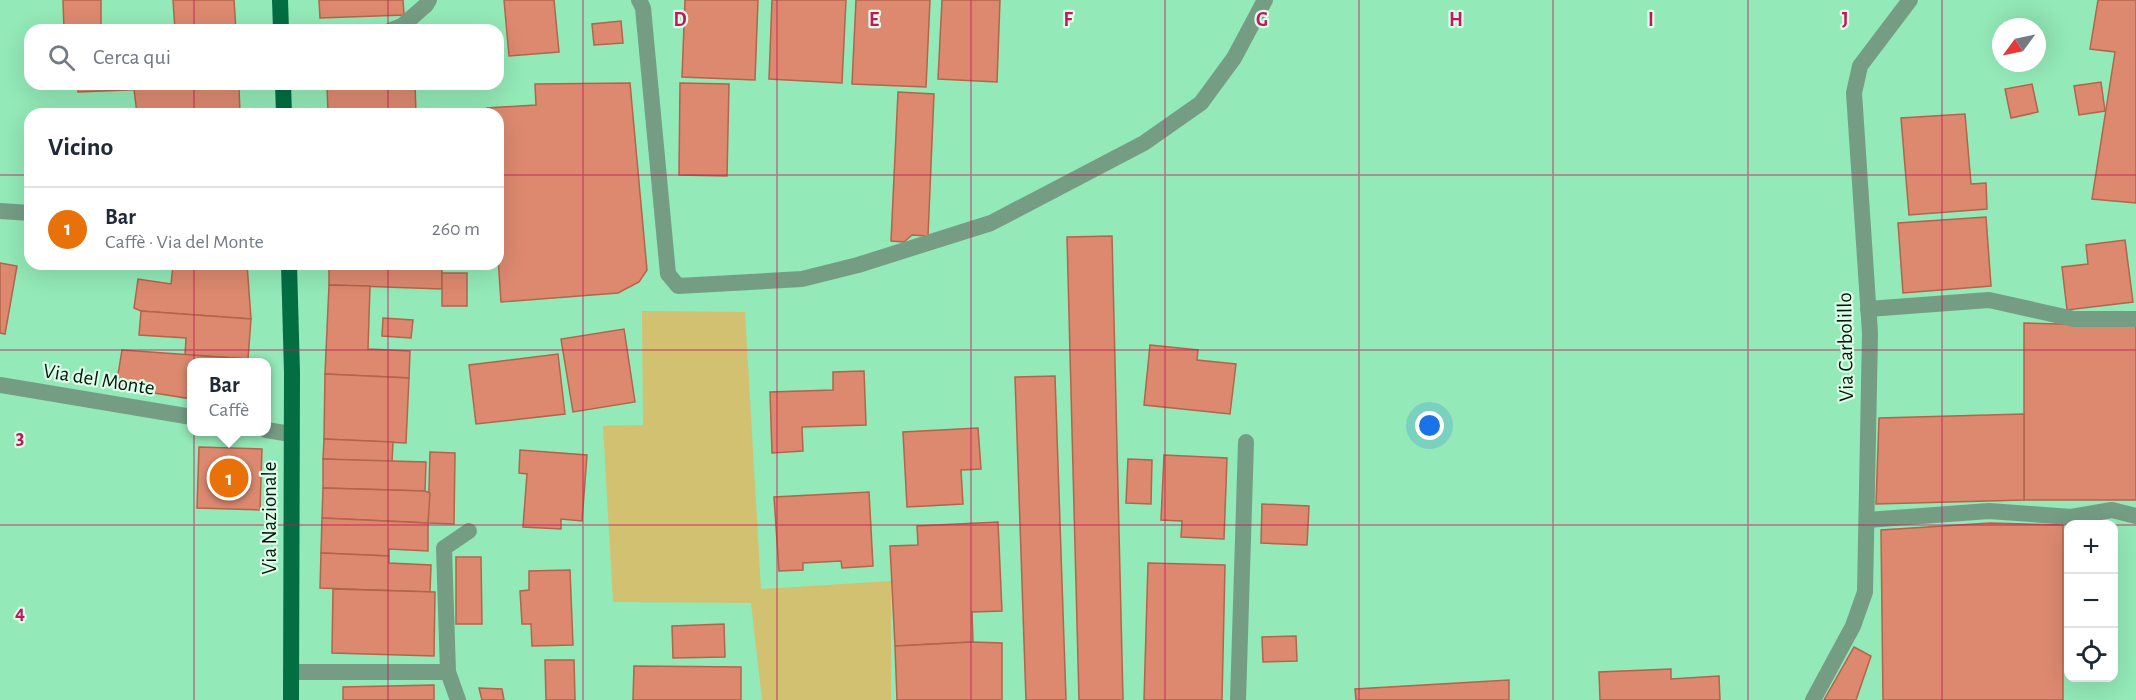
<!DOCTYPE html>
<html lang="it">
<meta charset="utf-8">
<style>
:root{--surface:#fff;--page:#f2f2f3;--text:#1f2937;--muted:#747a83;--line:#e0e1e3;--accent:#b6439c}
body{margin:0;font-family:"Alegreya Sans",sans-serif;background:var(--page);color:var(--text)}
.controls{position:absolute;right:18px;bottom:18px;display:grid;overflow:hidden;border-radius:12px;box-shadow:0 6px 24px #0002}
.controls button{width:54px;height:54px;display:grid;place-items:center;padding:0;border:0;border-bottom:2px solid var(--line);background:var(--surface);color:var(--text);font:30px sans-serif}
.compass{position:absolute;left:1992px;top:18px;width:54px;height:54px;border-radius:50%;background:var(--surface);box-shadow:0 6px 24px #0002;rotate:237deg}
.you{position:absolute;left:1430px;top:426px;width:21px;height:21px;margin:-15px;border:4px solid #fff;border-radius:50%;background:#1a73e8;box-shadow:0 0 0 9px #1a73e833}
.badge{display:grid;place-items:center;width:39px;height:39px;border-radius:50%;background:var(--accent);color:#fff;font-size:20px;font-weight:700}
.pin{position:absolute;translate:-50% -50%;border:3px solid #fff;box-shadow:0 2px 6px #0006}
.popup{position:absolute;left:187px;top:358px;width:84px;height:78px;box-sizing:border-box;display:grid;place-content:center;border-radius:12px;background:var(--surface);filter:drop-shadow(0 2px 4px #0005);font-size:20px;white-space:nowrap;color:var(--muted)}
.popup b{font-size:22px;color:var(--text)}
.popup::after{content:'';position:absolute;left:50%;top:100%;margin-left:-12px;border:12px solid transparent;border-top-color:var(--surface)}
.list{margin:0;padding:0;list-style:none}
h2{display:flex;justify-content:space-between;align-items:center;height:78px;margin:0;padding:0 24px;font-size:26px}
h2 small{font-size:20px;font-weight:400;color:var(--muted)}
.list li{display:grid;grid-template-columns:39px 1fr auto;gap:18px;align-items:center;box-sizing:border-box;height:84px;padding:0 24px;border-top:2px solid var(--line)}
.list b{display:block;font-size:22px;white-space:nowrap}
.list p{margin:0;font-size:20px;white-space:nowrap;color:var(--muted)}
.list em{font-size:20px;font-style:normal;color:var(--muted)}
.icon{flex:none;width:33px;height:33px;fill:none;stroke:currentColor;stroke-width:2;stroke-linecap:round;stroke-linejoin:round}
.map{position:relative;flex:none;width:2136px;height:700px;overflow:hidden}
.search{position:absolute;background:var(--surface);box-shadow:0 6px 24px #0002;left:24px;top:24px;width:480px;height:66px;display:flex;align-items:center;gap:15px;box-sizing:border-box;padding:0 21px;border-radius:18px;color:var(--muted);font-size:22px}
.panel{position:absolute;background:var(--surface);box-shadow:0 6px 24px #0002;left:24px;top:108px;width:480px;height:162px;border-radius:18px}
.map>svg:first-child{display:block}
.green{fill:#d2c171}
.building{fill:#dc896f;stroke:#b3644c;stroke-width:1.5}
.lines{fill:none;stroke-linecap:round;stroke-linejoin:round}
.service{stroke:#749d84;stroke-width:16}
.minor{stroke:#749d84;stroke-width:16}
.tertiary{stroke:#749d84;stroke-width:16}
.primary{stroke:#026e42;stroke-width:16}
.grid{fill:none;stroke:#c2185b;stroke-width:1.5;stroke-opacity:0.55}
.labels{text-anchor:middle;stroke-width:4.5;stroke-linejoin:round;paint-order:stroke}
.street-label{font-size:21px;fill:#00180b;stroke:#ddfde9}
.grid-label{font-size:20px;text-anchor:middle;font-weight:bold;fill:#c2185b;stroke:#ddfde9;stroke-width:4.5;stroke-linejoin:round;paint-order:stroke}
</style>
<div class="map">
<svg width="2136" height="700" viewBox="0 0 2136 700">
<rect width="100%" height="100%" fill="#93e9b7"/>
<polygon class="green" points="642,311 745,312 761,589 891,581 891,700 762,700 751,603 613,602 603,426 643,425"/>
<g class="building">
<polygon points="63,0 101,0 101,30 64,30"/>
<polygon points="173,0 234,0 236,30 175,30"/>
<polygon points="319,0 403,0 404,15 320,18"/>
<polygon points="504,0 554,0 559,52 509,56"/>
<polygon points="685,0 758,0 755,80 682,77"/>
<polygon points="772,0 846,0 842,83 769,79"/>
<polygon points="856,0 930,0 926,87 852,84"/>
<polygon points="942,0 1000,0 997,82 938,79"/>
<polygon points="2098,0 2136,0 2136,203 2092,199 2115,52 2090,49"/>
<polygon points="621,21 623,43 594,45 592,24"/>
<polygon points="2101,82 2105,111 2079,115 2074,86"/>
<polygon points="630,83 647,270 639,282 618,293 501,302 498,258 498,114 487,114 487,108 536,105 535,84"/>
<polygon points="680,83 729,84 727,176 679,175"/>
<polygon points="78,84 150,84 150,89 78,92"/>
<polygon points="150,84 239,84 239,88 150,89"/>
<polygon points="327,84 415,84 416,114 328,114"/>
<polygon points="2032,84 2038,112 2011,118 2005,89"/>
<polygon points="239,88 240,114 137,114 134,89"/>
<polygon points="898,92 934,94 928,236 912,235 904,242 891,241"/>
<polygon points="1965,114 1971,184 1986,183 1987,209 1909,215 1901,118"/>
<polygon points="1986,217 1991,286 1903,293 1898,223"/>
<polygon points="1112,236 1123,700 1079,700 1067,237"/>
<polygon points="2125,240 2133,302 2067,310 2062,267 2088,264 2086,245"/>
<polygon points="0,263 17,266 5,334 0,333"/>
<polygon points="170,264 247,264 251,319 141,311 134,308 138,279 171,284 173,265"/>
<polygon points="329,264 442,264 442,289 329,285"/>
<rect x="442" y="273" width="25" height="33"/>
<polygon points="329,285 370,286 368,349 410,351 409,378 325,374"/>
<polygon points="141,311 251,319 248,359 185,355 186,338 139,335"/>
<polygon points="383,318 413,320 411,338 382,336"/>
<polygon points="2024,323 2136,326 2136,500 2024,500"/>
<polygon points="624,329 635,402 573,412 561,339"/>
<polygon points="1150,345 1198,350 1197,360 1236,364 1230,414 1144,405"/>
<polygon points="122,350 248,359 248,362 192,362 192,399 116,387"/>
<polygon points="558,354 565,414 476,424 469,365"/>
<polygon points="864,371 866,425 802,427 803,451 772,453 770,392 833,390 833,372"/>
<polygon points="325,374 409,378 406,443 324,439"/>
<polygon points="1055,376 1066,700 1026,700 1015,377"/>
<polygon points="2024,414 2024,500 1876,504 1879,418"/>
<polygon points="978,428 981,469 961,470 963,504 907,507 903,432"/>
<polygon points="324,439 393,442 392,462 323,459"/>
<polygon points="199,447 262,449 260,510 197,508"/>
<polygon points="520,450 587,455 582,521 561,519 561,529 523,527 527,474 519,473"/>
<polygon points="430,452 455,453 454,524 428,523"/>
<polygon points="1164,455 1227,458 1224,539 1181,537 1182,521 1161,520"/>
<polygon points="323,459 426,462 425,491 323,488"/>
<polygon points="1128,459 1152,460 1151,504 1126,503"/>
<polygon points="323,488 425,491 430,493 428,523 322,518"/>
<polygon points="869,492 873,566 842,568 841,561 803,563 803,570 779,571 774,497"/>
<polygon points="1262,504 1309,506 1307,545 1261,543"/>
<polygon points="322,518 428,523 428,551 389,549 389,556 321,553"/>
<polygon points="998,522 1002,611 972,612 973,642 895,646 890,546 918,545 917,526"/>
<polygon points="1990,523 2063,525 2063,700 1883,700 1881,530"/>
<polygon points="321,553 389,556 389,563 431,565 430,592 320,588"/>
<polygon points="456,557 481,557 482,624 456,624"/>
<polygon points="1148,563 1225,565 1222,700 1144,700"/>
<polygon points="570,570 573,645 532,646 531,624 522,624 520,591 529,590 529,571"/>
<polygon points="333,589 435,592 434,656 332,653"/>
<polygon points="724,624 725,657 673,658 672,626"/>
<polygon points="1296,636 1297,661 1263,662 1262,637"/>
<polygon points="973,642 1002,643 1002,700 897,700 895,646"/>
<polygon points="1854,647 1871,656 1856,700 1824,700"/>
<polygon points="545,660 574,660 575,700 546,700"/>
<polygon points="634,666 741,667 741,700 633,700"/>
<polygon points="1671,669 1671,679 1719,676 1720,700 1600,700 1599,672"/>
<polygon points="1509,680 1509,700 1356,700 1355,689"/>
<polygon points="434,685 434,700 343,700 343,687"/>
<polygon points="479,688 502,689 504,700 482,700"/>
</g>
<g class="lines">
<g class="service">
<polyline points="639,0 643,8 668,274 678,286 802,279 858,265 991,223 1144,143 1201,103 1234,58 1265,0"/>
<polyline points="391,30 402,26 426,5 429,0"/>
<polyline points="0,211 30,213"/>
<polyline points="1868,309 1989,300 2074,319 2136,319"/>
<polyline points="291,672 448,672 458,700"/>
<polyline points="448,672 444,548 469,531"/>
<polyline points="1238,700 1246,442"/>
</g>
<g class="minor">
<polyline points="1867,520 1989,511 2071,517 2112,510 2136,516"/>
<polyline points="1813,700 1853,626 1865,592 1870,333 1854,93 1860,66 1910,0"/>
</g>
<g class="tertiary">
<polyline points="0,385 192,417"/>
<polyline points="266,430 291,434"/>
</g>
<g class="primary">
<polyline points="280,0 281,30"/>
<polyline points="283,84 284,114"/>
<polyline points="289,264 292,373 291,700"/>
</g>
</g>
<path class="grid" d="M194 0V30M388 0V30M583 0V700M777 0V700M971 0V700M1165 0V700M1359 0V700M1553 0V700M1748 0V700M1942 0V700M194 84V114M388 84V114M0 175H30M498 175H2136M194 264V700M388 264V700M0 350H2136M0 525H2068M2114 525H2136"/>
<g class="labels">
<g class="street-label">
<text transform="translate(1845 347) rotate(-91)" y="7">Via Carbolillo</text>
<text transform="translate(99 379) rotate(9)" y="7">Via del Monte</text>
<text transform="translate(269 518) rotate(-90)" y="7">Via Nazionale</text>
</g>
</g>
<g class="grid-label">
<text x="680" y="26">D</text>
<text x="874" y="26">E</text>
<text x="1068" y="26">F</text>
<text x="1262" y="26">G</text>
<text x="1456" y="26">H</text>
<text x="1651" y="26">I</text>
<text x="1845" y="26">J</text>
<text x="20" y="444">3</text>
<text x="20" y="619">4</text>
</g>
</svg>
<div class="controls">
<button>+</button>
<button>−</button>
<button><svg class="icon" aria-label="locate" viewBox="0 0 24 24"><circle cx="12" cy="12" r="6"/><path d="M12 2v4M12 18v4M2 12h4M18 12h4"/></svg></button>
</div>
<svg class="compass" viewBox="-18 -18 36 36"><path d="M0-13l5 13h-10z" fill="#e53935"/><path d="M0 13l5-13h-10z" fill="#747a83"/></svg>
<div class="you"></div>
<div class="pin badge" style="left:229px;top:478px;background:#e8710a">1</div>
<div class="popup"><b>Bar</b>Caffè</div>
<div class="search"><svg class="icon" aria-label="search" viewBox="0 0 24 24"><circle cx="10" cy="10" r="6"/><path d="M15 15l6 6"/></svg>Cerca qui</div>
<section class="panel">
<h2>Vicino<small></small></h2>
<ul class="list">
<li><span class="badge" style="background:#e8710a">1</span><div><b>Bar</b><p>Caffè · Via del Monte</p></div><em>260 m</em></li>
</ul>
</section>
</div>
